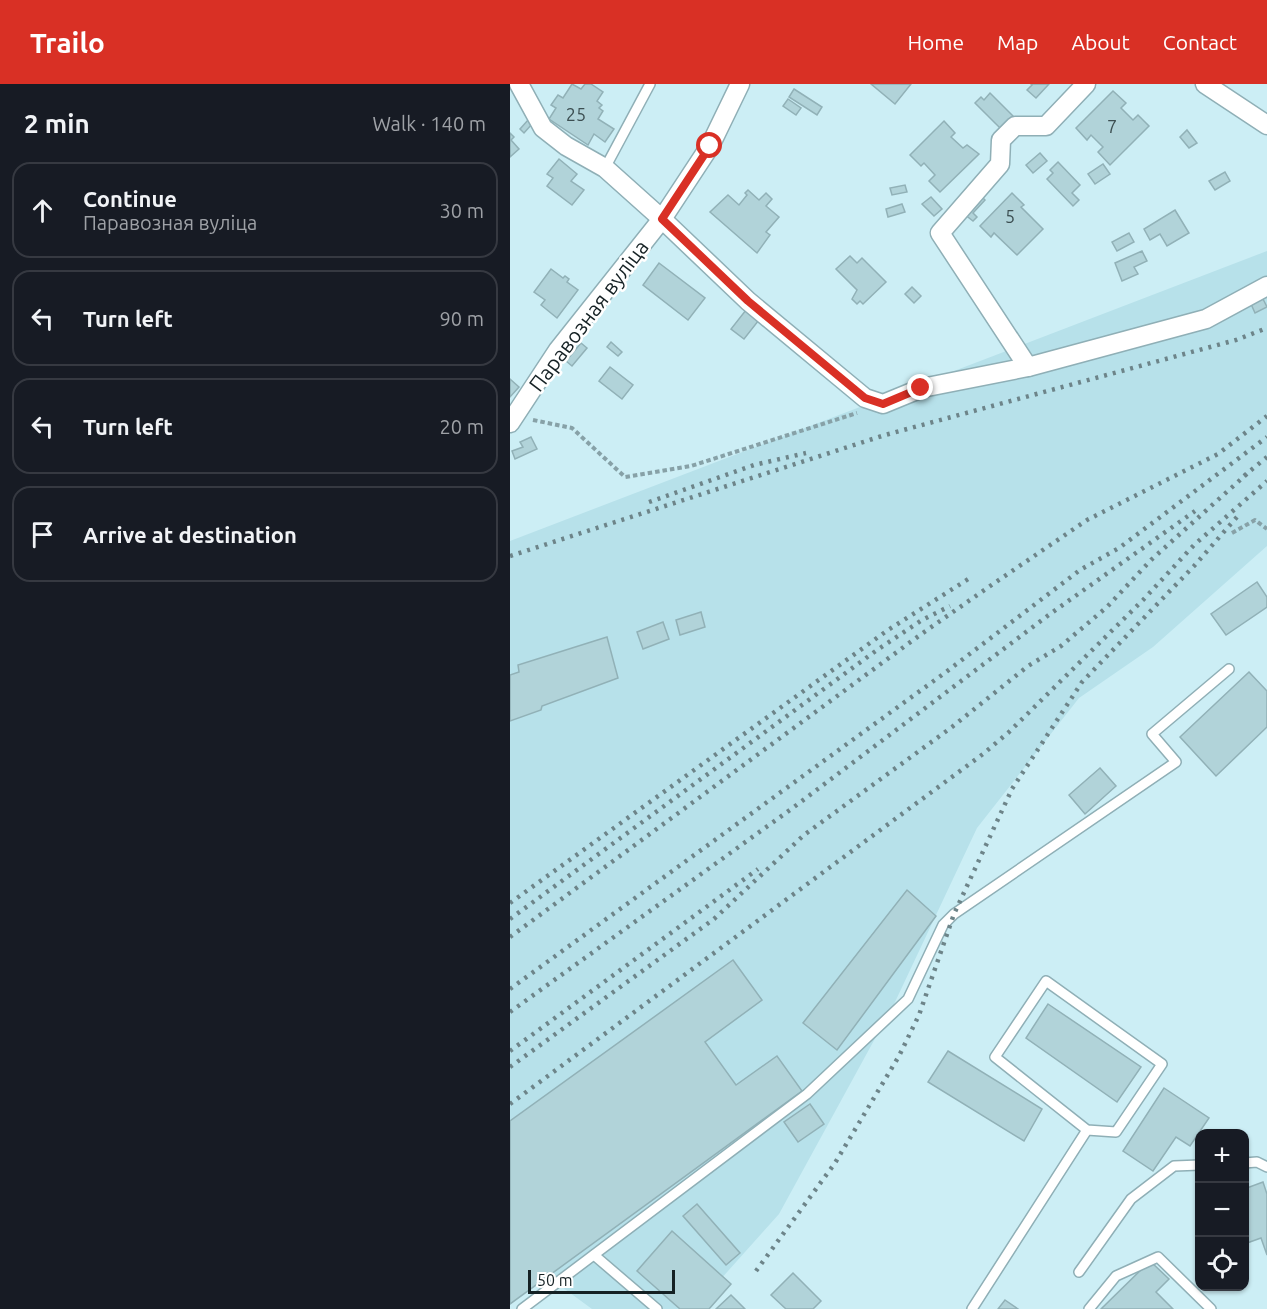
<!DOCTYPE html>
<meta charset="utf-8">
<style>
:root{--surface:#171b24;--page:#20242c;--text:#f1f3f6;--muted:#9ea1a6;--line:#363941;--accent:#d93025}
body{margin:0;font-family:Ubuntu,sans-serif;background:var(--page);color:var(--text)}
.controls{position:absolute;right:18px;bottom:18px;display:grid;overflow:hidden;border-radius:12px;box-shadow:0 2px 4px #0004}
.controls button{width:54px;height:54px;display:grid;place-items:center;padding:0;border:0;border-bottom:2px solid var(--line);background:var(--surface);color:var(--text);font:30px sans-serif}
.scale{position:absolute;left:18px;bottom:15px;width:147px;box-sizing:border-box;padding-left:6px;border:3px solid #152124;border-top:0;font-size:16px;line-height:21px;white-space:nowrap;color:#152124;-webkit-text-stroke:4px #fff;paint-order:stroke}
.stop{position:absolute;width:18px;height:18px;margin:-14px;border:4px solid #d93025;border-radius:50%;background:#fff}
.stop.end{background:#d93025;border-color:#fff;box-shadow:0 2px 6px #0008}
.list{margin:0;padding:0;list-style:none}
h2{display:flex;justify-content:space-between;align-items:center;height:78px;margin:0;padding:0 24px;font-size:26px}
h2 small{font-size:20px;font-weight:400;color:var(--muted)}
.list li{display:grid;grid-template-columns:39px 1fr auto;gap:18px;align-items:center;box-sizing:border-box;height:96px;margin:0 12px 12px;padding:0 12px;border:2px solid var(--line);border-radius:18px}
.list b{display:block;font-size:22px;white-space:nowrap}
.list p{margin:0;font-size:20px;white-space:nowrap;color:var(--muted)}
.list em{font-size:20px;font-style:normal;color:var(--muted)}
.icon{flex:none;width:33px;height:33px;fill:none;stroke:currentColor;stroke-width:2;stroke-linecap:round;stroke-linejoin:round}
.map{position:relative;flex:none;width:757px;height:1225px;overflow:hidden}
header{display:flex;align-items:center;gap:36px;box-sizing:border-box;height:84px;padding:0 30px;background:var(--accent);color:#fff}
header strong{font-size:28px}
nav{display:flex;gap:33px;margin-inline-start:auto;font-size:21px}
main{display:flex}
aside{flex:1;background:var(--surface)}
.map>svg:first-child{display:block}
.built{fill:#b7e1ea}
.building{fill:#b1d3d9;stroke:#91b1b7;stroke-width:1.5}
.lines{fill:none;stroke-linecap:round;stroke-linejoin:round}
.lane-casing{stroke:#8fafb6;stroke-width:12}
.street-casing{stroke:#8fafb6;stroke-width:21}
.path{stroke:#87a1a7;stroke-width:4;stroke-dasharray:4.5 3;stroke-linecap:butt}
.lane{stroke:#fff;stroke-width:9}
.street{stroke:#fff;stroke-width:18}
.rail{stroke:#6d8489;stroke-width:4.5;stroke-dasharray:3 6;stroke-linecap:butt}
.route{stroke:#d93025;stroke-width:8}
.labels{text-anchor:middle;stroke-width:5;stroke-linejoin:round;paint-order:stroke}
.number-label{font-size:18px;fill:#3c4e51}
.street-label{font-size:21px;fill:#152124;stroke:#fff}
</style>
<header>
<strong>Trailo</strong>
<nav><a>Home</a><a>Map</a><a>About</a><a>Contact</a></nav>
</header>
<main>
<aside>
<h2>2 min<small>Walk · 140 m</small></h2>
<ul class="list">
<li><svg class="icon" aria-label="ahead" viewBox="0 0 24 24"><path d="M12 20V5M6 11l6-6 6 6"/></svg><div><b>Continue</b><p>Паравозная вуліца</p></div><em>30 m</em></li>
<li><svg class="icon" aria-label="left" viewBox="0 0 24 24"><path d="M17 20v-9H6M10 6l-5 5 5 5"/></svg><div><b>Turn left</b></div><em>90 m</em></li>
<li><svg class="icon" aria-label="left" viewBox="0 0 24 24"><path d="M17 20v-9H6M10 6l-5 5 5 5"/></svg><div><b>Turn left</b></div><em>20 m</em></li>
<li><svg class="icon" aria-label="arrive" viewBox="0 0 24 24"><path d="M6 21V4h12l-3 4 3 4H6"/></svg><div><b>Arrive at destination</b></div></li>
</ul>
</aside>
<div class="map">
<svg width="757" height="1225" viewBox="0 0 757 1225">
<rect width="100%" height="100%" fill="#cceef5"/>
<polygon class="built" points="757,167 757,462 643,563 569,614 467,744 385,918 269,1130 184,1225 82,1225 0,1165 0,457"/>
<g class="building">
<polygon points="62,0 71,5 75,0 81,0 93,8 87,17 92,21 89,24 93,27 88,35 104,45 95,58 84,50 78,61 39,35 46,24 41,21 48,11 53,14"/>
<polygon points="361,0 401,0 385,20"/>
<polygon points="521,0 539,0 526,14 517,6 522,1"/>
<polygon points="284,5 312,23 307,31 279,13"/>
<polygon points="603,7 616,19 611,24 623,36 628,31 639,42 600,81 588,68 593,63 581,51 577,56 566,44"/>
<polygon points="480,9 503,32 491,45 465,19 471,13 474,16"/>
<polygon points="278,15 291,24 286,31 273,22"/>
<polygon points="18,36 22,40 14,49 10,45"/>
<polygon points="434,37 445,49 441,53 453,64 457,61 469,70 430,108 419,97 425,91 414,79 411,82 400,71"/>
<polygon points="677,46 687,59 679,64 670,53"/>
<polygon points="0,49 4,53 1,56 9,65 0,73"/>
<polygon points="530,69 537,77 523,89 516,81"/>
<polygon points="49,75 67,90 61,97 74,106 62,121 37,102 43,94 37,90"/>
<polygon points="548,78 570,101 562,109 569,116 563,122 537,95 543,89 540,86"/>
<polygon points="593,80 600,90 585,100 578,90"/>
<polygon points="715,88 720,97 705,106 699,97"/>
<polygon points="395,101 397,108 382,111 380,104"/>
<polygon points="238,106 249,116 256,109 262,115 256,122 269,133 256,148 260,151 247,169 200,128 218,111 229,121 237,111 235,109"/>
<polygon points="502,109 514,121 511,123 533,145 507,171 484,149 481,153 470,142"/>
<polygon points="471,112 475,116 463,129 467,133 463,137 454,130"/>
<polygon points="421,113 432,125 424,132 412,120"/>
<polygon points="392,120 395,128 378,133 376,125"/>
<polygon points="665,126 679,149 657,162 650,150 640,156 634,145"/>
<polygon points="619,149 624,158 607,167 602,158"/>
<polygon points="632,167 637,177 624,183 628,190 612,197 605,179"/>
<polygon points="340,172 347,179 352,174 376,198 353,220 350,217 347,220 342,215 347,206 326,185"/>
<polygon points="149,179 195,214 178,236 133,201"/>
<polygon points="41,185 53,194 55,192 59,195 57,198 68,206 47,234 31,221 35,216 24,208"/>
<polygon points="402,203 411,212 404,219 395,210"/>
<polygon points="753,215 757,223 745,229 741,220"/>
<polygon points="236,226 249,236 234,255 221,245"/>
<polygon points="101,258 112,268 108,272 97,263"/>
<polygon points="71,259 77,264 62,282 56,277"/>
<polygon points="100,283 123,301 112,315 89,297"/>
<polygon points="0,295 9,303 0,313"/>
<polygon points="21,353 27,365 5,375 2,367 13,363 10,358"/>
<polygon points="747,498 757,513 757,523 716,551 701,530"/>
<polygon points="191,528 195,543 170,551 166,536"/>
<polygon points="153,538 159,555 133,565 127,548"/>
<polygon points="97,553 108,594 32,622 31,626 0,637 0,591 9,588 8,581"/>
<polygon points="739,588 757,607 757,643 706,692 670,653"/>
<polygon points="590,684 606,702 575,730 559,711"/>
<polygon points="397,806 426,832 327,966 293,939"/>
<polygon points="223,876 252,916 195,958 226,1001 267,972 292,1007 0,1220 0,1037"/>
<polygon points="538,920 631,983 607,1018 516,954"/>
<polygon points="438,967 532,1025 514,1057 418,998"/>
<polygon points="654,1004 699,1034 680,1062 666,1053 643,1087 613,1067"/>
<polygon points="300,1020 314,1040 288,1058 274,1038"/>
<polygon points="753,1098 757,1110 757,1171 751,1154 737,1159 734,1152 734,1105"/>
<polygon points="187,1120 230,1169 216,1181 173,1132"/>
<polygon points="162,1147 221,1200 199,1225 170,1225 127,1187"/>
<polygon points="640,1177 659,1195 646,1208 663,1225 591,1225"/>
<polygon points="283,1189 311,1217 303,1225 276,1225 261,1211"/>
<polygon points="221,1211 235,1225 206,1225"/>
<polygon points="495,1216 508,1225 488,1225"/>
</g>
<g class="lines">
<defs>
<g id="lane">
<polyline points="95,84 140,0"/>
<polygon points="536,897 652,980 606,1048 577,1046 485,973"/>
<polyline points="734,1079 747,1078 757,1083"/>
<polyline points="84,1171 147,1225"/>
<polyline points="569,1188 621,1115 664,1082 690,1081"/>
<polyline points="12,1225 297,1010 398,915 433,841 444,830 666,678 642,650 719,585"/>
<polyline points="462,1225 577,1046"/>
<polyline points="579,1225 606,1192 648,1173 701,1225"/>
</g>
<g id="street">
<polyline points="9,0 33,44 56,62 95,84 152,135 238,217 355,314 373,320 412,304 518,283 696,235 757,202"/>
<polyline points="695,0 757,41"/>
<polyline points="518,283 430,149 490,80 491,56 505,42 536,42 576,0"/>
<polyline points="0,339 48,266 152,135 200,62 230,0"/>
</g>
</defs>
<use href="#lane" class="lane-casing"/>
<use href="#street" class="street-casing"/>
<g class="path">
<polyline points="23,336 62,344 115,393 181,382 347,329"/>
<polyline points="722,449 745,436 757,445"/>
</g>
<use href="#lane" class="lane"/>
<use href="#street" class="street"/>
<g class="rail">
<polyline points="734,392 757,373"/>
<polyline points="139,418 244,381 296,369"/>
<polyline points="0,472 375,351 726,256 757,244"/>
<polyline points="0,819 378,546 463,492"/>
<polyline points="0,835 367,566 412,536 440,522"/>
<polyline points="0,853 410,551 483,500 577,436 708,370 757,332"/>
<polyline points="0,905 436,588 570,486 609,464 757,353"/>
<polyline points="0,928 284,723 540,530 685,427"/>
<polyline points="0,967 248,785"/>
<polyline points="0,983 204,835 294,751 442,643 518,582 551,562 597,523 641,476 739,388"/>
<polyline points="0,1020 473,670 499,648 633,516 684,461 757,397"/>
<polyline points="246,1187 325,1079 389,972 409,931 444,830 502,705 572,598 684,482 727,433"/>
</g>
</g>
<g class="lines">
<polyline class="route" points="200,62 152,135 238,217 355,314 373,320 411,304"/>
</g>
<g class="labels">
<g class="number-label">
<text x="66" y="37">25</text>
<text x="602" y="49">7</text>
<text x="500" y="139">5</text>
</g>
<g class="street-label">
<text transform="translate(79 232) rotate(-53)" y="7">Паравозная вуліца</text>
</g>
</g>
</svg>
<div class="controls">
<button>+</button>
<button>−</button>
<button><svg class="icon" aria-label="locate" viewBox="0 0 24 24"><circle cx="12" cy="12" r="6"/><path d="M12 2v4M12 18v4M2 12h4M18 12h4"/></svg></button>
</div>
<div class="scale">50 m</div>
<div class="stop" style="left:200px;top:62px"></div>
<div class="stop end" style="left:411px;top:304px"></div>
</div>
</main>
